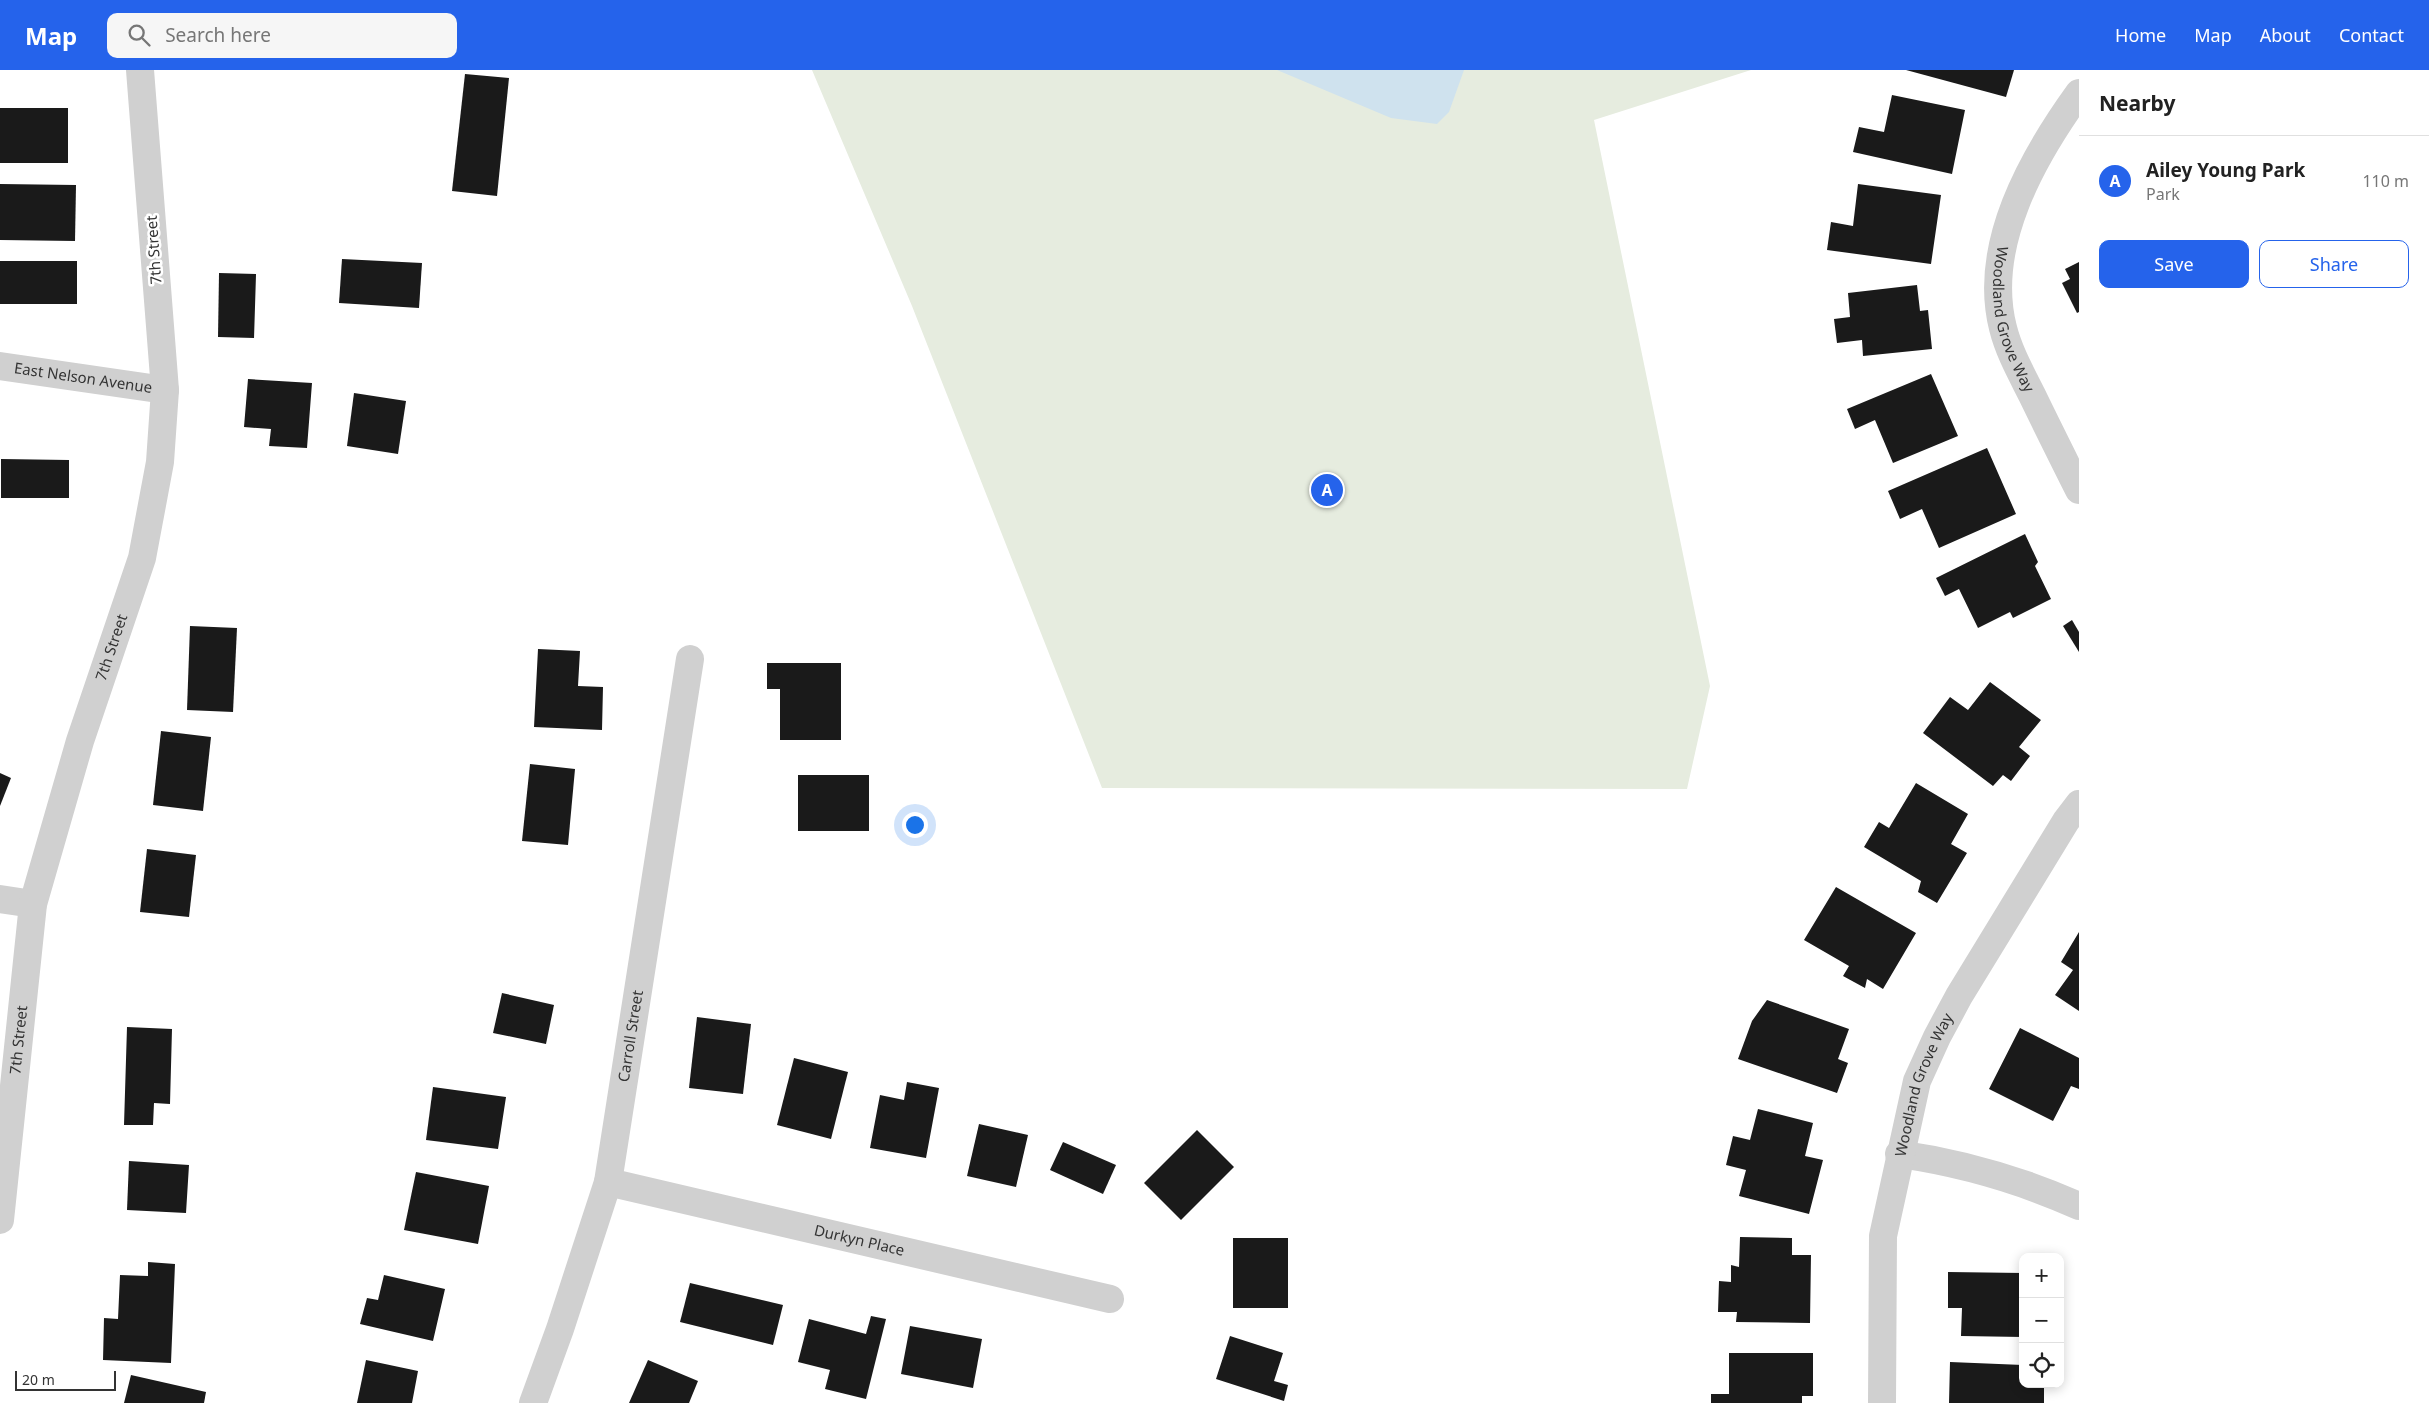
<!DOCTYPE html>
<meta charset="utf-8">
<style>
:root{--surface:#fff;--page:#f6f6f6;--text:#222;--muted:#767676;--line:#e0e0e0;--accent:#2563eb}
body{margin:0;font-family:"Noto Sans",sans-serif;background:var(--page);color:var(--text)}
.controls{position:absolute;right:15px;bottom:15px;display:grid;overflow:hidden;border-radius:10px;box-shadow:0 2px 12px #0003}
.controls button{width:45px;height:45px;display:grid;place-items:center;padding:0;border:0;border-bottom:1px solid var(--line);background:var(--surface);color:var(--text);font:25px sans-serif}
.scale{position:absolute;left:15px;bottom:12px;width:101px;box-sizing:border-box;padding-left:5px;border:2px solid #333;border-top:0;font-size:14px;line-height:18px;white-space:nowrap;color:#333;-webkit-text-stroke:4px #fff;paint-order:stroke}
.you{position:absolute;left:914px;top:754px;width:18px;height:18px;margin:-12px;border:4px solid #fff;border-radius:50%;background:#1a73e8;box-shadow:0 0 0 8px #1a73e833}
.badge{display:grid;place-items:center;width:32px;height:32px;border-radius:50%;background:var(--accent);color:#fff;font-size:16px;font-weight:700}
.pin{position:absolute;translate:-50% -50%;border:2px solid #fff;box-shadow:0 1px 5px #0006}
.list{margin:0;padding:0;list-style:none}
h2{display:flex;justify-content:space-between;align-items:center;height:65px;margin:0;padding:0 20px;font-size:21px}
h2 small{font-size:16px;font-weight:400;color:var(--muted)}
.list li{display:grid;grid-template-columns:32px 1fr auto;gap:15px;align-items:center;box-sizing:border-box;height:90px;padding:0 20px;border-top:1px solid var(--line)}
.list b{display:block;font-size:19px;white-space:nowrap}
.list p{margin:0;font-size:16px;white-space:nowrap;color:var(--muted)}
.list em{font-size:16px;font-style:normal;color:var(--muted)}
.actions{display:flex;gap:10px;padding:15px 20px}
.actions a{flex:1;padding:11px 0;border:1px solid var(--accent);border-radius:10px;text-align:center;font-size:18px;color:var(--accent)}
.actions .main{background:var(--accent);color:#fff}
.icon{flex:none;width:28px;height:28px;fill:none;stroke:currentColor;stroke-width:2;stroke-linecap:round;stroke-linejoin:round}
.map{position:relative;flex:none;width:2079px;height:1333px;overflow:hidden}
header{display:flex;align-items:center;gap:30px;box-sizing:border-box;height:70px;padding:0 25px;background:var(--accent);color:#fff}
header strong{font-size:24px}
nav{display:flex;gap:28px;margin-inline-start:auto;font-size:18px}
.search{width:350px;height:45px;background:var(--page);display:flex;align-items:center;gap:12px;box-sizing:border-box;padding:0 18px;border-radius:10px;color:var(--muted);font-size:19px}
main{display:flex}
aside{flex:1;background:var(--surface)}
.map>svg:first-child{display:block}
.green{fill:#e6ecdf}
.water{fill:#cfe2ee}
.building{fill:#1a1a1a}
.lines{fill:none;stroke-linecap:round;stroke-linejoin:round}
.minor{stroke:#d0d0d0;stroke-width:28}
.labels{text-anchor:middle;stroke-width:5;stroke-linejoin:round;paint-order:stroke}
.street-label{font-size:15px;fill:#333;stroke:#fff}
</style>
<header>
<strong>Map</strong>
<div class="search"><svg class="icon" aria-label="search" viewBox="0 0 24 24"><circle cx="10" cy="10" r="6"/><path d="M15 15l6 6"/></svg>Search here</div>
<nav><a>Home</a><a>Map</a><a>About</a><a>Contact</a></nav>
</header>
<main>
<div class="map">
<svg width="2079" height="1333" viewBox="0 0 2079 1333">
<rect width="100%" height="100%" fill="#fff"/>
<polygon class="green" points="812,0 1751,0 1594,50 1710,616 1687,719 1102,718 912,236"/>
<polygon class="water" points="1277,0 1464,0 1449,42 1437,54 1391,48"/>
<g class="building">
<polygon points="1906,0 2014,0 2006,27"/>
<polygon points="465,4 509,8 497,126 452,121"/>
<polygon points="1892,25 1965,40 1952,104 1853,82 1859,57 1884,62"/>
<rect x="0" y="38" width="68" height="55"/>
<polygon points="0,114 76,115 75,171 0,170"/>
<polygon points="1858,114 1941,125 1931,194 1827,180 1831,152 1853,156"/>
<polygon points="342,189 422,193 419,238 339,233"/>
<rect x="0" y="191" width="77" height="43"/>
<polygon points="2079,192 2079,242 2077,243 2062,213 2070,209 2065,199"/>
<polygon points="219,203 256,204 254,268 218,267"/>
<polygon points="1917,215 1920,241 1928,240 1932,279 1863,286 1862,270 1837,273 1834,249 1850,247 1848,223"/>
<polygon points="1931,304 1958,366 1893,393 1875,350 1855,359 1847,339"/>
<polygon points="248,309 312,313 307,378 269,376 271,359 244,357"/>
<polygon points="354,323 406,331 398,384 347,376"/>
<polygon points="1987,378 2016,444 1939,478 1922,439 1900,449 1888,421"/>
<polygon points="1,389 69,390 69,428 1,428"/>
<polygon points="2025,464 2038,492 2035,496 2051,529 2013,548 2010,542 1978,558 1959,519 1945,526 1936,508"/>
<polygon points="2072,550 2079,562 2079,582 2063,556"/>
<polygon points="190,556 237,558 233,642 187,640"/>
<polygon points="538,579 580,581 578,616 603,617 602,660 534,657"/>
<polygon points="767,593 841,593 841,670 780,670 780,619 767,619"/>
<polygon points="1990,612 2041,650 2019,677 2030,686 2011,711 2003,705 1993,716 1923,663 1950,627 1968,640"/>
<polygon points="161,661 211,667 203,741 153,735"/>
<polygon points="530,694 575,699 568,775 522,771"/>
<polygon points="0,703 11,708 0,736"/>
<rect x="798" y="705" width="71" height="56"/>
<polygon points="1916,713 1968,744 1951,774 1967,783 1937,833 1918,822 1921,811 1864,777 1879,752 1889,758"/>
<polygon points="147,779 196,785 189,847 140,842"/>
<polygon points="1836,817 1916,863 1883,919 1867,909 1865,918 1843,906 1849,896 1804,870"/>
<polygon points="2079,862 2079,941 2055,925 2073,900 2061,892"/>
<polygon points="502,923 554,935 546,974 493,963"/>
<polygon points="1767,930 1849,959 1838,989 1848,993 1837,1023 1738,989 1752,951"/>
<polygon points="697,947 751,954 743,1024 689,1018"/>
<polygon points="127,957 172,959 170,1034 154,1033 153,1055 124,1055"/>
<polygon points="2020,958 2079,988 2079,1019 2071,1016 2053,1051 1989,1019"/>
<polygon points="794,988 848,1002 831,1069 777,1055"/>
<polygon points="907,1012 939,1018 926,1088 870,1078 880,1025 904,1030"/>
<polygon points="433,1017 506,1027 498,1079 426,1070"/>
<polygon points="1758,1039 1813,1053 1805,1086 1823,1090 1809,1144 1739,1126 1746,1100 1726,1095 1733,1066 1750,1070"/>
<polygon points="979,1054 1028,1065 1016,1117 967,1106"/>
<polygon points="1197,1060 1234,1097 1181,1150 1144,1113"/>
<polygon points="1063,1072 1116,1095 1103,1124 1050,1100"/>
<polygon points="129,1091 189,1095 186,1143 127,1140"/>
<polygon points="416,1102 489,1116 478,1174 404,1160"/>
<polygon points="1740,1167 1792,1168 1792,1185 1811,1185 1810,1253 1736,1252 1737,1242 1718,1242 1719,1211 1731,1212 1731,1195 1739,1197"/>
<rect x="1233" y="1168" width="55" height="70"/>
<polygon points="148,1192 175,1194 171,1293 103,1290 104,1248 118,1249 120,1205 148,1206"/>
<polygon points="1948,1202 2023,1203 2023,1267 1961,1266 1962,1238 1948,1238"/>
<polygon points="384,1205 445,1219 433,1271 360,1254 367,1228 378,1230"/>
<polygon points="690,1213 783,1235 773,1275 680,1252"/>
<polygon points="871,1246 886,1249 866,1329 825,1319 830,1300 798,1292 809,1249 866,1264"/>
<polygon points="910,1256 982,1269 973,1318 901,1304"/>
<polygon points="1230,1266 1283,1283 1274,1311 1288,1315 1284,1331 1216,1309"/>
<polygon points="1729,1283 1813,1283 1813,1326 1802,1326 1802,1333 1711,1333 1711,1324 1729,1324"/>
<polygon points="366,1290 418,1301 412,1333 357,1333"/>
<polygon points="648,1290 698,1311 689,1333 629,1333"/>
<polygon points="1950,1292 2023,1295 2023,1314 2044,1317 2044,1333 1949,1333"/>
<polygon points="131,1305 206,1322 204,1333 124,1333"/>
</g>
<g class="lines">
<g class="minor">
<path id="s1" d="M2079 23C2032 88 1982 176 2003 258 2009 282 2021 303 2032 325 2047 356 2063 388 2079 420"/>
<path id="s2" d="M0 296 165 320"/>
<polyline points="0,829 33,834"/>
<path d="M1899 1084C1962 1093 2021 1110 2079 1136"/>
<path id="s3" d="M608 1112 1110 1229"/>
<path id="s4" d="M0 1150 33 834 80 671 142 488 160 392 165 320 140 0"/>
<path id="s5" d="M533 1333 560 1259 608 1112 690 589"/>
<path id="s6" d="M1882 1333 1883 1166 1917 1011 1937 967 1959 926 2066 751 2079 734"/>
</g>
</g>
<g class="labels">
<g class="street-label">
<text transform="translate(154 180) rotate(-94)" y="5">7th Street</text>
<text dy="5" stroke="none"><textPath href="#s1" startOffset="248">Woodland Grove Way</textPath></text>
<text dy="5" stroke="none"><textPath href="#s2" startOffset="84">East Nelson Avenue</textPath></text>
<text dy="5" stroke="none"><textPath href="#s4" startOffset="586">7th Street</textPath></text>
<text dy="5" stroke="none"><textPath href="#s5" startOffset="381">Carroll Street</textPath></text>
<text dy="5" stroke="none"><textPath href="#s4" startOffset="181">7th Street</textPath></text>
<text dy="5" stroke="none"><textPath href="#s6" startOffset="324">Woodland Grove Way</textPath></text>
<text dy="5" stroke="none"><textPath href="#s3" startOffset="258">Durkyn Place</textPath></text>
</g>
</g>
</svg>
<div class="controls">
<button>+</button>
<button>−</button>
<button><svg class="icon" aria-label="locate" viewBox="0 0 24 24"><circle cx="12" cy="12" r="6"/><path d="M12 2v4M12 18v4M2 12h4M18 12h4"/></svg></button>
</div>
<div class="scale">20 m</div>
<div class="you"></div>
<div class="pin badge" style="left:1327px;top:420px">A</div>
</div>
<aside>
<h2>Nearby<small></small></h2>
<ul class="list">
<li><span class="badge">A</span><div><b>Ailey Young Park</b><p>Park</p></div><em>110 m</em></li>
</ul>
<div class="actions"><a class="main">Save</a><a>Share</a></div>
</aside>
</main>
